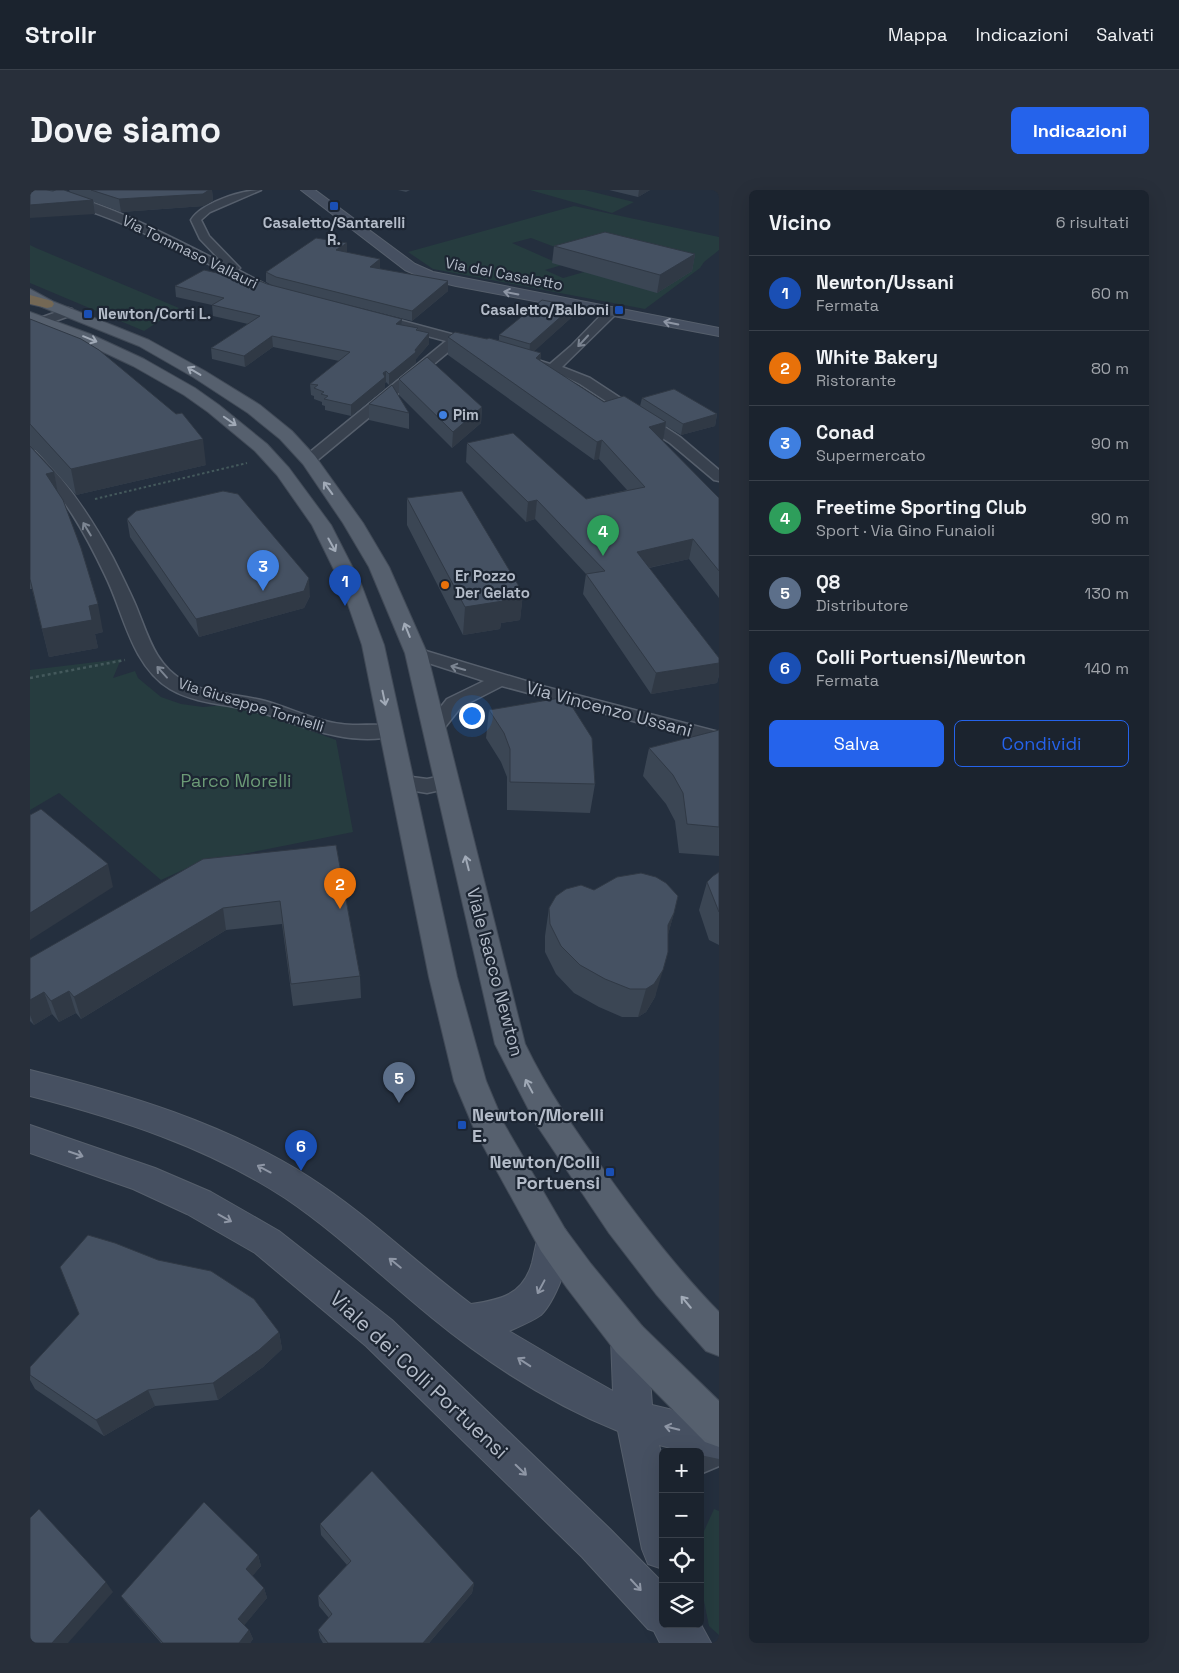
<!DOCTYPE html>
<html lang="it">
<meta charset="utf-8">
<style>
:root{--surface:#1b232e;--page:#282f3a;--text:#f1f3f6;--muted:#a0a4aa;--line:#39404a;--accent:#2563eb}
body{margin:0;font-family:"Space Grotesk",sans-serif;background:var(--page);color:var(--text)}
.controls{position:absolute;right:15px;bottom:15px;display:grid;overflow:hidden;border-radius:8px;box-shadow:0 5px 20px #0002}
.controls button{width:45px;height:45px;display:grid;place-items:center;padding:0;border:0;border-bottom:1px solid var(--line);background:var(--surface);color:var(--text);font:25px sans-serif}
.you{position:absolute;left:441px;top:525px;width:18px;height:18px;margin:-12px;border:4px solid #fff;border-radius:50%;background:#1a73e8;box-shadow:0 0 0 8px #1a73e833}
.badge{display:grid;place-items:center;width:32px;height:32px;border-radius:50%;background:var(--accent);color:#fff;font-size:16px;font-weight:700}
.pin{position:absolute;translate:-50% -41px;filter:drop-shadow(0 1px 2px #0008)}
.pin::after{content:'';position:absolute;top:26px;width:18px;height:15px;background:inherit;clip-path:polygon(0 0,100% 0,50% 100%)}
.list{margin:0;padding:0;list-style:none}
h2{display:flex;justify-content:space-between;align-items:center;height:65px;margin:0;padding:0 20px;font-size:21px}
h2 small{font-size:16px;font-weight:400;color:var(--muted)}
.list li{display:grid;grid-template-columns:32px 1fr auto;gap:15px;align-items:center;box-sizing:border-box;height:75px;padding:0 20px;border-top:1px solid var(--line)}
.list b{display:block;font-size:19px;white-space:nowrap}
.list p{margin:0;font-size:16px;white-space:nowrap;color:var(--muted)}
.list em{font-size:16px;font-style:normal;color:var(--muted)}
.actions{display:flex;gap:10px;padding:15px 20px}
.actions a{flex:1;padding:11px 0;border:1px solid var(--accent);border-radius:8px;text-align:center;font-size:18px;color:var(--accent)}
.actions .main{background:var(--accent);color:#fff}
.icon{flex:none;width:28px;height:28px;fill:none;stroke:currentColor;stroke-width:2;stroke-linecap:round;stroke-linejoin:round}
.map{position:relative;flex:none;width:689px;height:1453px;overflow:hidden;border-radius:8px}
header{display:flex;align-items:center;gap:30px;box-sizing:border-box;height:70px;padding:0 25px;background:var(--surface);border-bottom:1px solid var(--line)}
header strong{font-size:24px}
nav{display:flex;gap:28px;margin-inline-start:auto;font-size:18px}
.intro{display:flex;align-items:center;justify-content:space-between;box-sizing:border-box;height:120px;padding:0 30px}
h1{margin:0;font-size:35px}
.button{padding:12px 22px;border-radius:8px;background:var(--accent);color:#fff;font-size:18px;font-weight:700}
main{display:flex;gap:30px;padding:0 30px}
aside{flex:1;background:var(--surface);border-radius:8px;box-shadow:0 5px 20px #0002}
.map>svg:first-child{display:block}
.green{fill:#263c3f;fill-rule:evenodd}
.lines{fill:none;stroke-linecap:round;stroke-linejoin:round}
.street-casing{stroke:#565f6c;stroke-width:3}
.secondary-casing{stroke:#565f6c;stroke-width:2}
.primary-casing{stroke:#414a57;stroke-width:2}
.highway-casing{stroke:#434c59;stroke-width:2}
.path-far1{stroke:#44595c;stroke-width:2;stroke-dasharray:2.5 2.5;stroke-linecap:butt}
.path{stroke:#44595c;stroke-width:2.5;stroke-dasharray:3 3;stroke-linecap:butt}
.street{fill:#38414e;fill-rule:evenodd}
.secondary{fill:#465061;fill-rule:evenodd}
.primary{fill:#56606e;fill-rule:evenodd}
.highway{fill:#746855;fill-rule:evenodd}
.wall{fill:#3b4654}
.shaded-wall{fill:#303945}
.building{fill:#455162;stroke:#303945}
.oneway{stroke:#8e96a5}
.oneway2{stroke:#a1aab7}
.oneway3{stroke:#7c8592}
.transit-dot{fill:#1a4fb4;stroke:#1d2633;stroke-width:2}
.shop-dot{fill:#3f7fe0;stroke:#1d2633;stroke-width:2}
.food-dot{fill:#e8710a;stroke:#1d2633;stroke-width:2}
.labels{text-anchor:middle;stroke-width:4.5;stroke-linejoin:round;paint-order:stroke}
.far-poi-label{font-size:15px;font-weight:bold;fill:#b4bcc9;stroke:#1d2633;text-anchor:start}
.far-street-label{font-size:15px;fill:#b4bcc9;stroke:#1d2633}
.street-label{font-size:18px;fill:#b4bcc9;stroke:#1d2633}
.park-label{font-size:18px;fill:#6b9a76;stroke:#1d2633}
.poi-label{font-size:18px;font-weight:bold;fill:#b4bcc9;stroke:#1d2633;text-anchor:start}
.near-street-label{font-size:21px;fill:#b4bcc9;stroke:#1d2633}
</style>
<header>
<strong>Strollr</strong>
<nav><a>Mappa</a><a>Indicazioni</a><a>Salvati</a></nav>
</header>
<div class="intro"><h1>Dove siamo</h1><a class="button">Indicazioni</a></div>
<main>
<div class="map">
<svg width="689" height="1453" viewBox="0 0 689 1453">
<rect width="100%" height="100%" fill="#242f3e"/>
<g class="green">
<polygon points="500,0 555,0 604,12 582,23"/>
<path d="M544 16 689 47V60L674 72 670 78 615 119 403 79 378 62ZM501 48 575 76 533 88 515 80 532 75 482 53Z"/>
<polygon points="0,55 6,58 149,118 114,141 0,93"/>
<polygon points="91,469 83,488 105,481 108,488 131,507 151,514 173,517 207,514 306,550 323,642 168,673 131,690 29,603 0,620 0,480"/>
<polygon points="684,1319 689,1321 689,1445 679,1436 670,1391 670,1350"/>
</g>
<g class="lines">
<defs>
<g id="street">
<path d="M0 0C58 0 141 48 193 73L170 49 161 30C171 13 212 0 231 0L180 22 171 30 179 46 208 76 210 78 208 80 250 102 244 105 240 104C162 67 85 22 0 4Z"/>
<polygon points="38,118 42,119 44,122 42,125 14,135 8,131 10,128"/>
<polygon points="581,118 585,119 587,122 585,125 532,177 560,188 650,247 689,280 689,291 684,290 640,253 550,194 536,187 488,172 486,169 492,165 520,174 541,156 577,119"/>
<polygon points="343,123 451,152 453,155 447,159 428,154 284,273 274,273 272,270 274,267 416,151 339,130 337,127"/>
<path d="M0 260 5 261C38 292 62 329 83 368 91 384 99 400 106 416 118 445 125 475 154 491 178 505 209 504 235 511 260 518 285 531 311 534 330 537 350 532 368 537L371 541 368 545C324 557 279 539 239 525 207 514 169 516 140 499 101 475 94 423 75 385 56 345 33 303 0 272Z"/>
<polygon points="386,458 516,497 689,542 689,554 472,496 431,517 412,541 405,543 398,541 395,537 417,509 454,491 380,467 377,463 380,459"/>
<polygon points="417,585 424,587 427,592 424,597 397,603 367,598 364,593 367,588 374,586 397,589"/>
<polygon points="689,1243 689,1276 670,1284 670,1262 657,1262 659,1257"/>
</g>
<g id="secondary">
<polygon points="271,0 285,0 385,74 403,82 689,138 689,146 426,96 393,88 375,80"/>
<path d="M0 880C97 904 194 933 279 987 337 1024 386 1073 441 1114 470 1110 493 1105 502 1073 505 1061 506 1050 511 1039L523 1034 535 1039C537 1042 539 1046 540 1049 543 1067 524 1113 511 1125 501 1132 490 1136 479 1141L535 1174 583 1201 581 1149 586 1136 599 1131 612 1136 617 1149 622 1215 689 1231V1269L670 1265V1262H656L629 1255 633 1270V1379L618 1374 612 1359 588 1241C521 1214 457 1173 401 1127 353 1088 307 1043 255 1008 177 957 90 929 0 906Z"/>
<polygon points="0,935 125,978 181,1002 249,1041 362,1130 580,1339 633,1393 633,1434 670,1433 681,1453 630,1453 624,1441 618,1439 552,1367 336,1156 225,1063 157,1024 103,999 0,963"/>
</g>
<g id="primary">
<path d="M0 99 22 111 119 150 175 181 230 215 262 241 285 266 333 333 359 377 397 463 495 854C517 900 546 942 576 983 611 1032 647 1079 689 1122V1166L676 1161 659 1142 626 1104 579 1043 506 934 465 854 375 463 339 377 313 333 273 274 250 249 218 223 163 187 109 156 12 117 0 109Z"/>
<polygon points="0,122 60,144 114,169 165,198 189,215 237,254 259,278 301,335 331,394 354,455 427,787 456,891 474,934 535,1039 561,1074 612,1136 689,1211 689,1257 675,1252 586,1162 537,1098 511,1061 445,941 424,891 399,787 332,455 311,394 282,335 247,285 225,261 178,222 154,205 103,176 50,151 0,131"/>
</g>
<polygon id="highway" points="0,105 22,111 24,114 22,117 17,118 0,114"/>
</defs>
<use href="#street" class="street-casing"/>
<use href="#secondary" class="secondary-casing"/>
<use href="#primary" class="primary-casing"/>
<use href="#highway" class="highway-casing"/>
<polyline class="path-far1" points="65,309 217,273"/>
<polyline class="path" points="0,488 95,470"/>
<use href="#street" class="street"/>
<use href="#secondary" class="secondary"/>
<use href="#primary" class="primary"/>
<use href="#highway" class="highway"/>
</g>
<g class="wall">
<polygon points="39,0 182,0 183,11 174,16 91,22 64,12 65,24 23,1 40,2"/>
<polygon points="368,0 380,0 376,2"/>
<polygon points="579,0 620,0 608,7"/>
<polygon points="317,53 317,63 350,79 418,101 382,131 295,109 372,129 372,135 388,138 388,140 399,154 386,169 386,173 359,195 356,192 355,193 355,198 321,226 295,220 295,216 292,215 292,212 284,209 284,206 281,205 280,194 309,171 243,157 215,177 182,169 181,158 218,134 183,126 182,115 146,107 145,96 245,97 236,92 236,82"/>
<polygon points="524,56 665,64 662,81 627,103 522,73"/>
<polygon points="542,127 504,161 511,163 510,171 574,212 610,216 612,208 687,224 685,236 651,245 636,236 632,251 689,308 689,408 659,369 619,378 689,468 689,485 687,493 621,504 553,404 556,384 505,329 496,332 436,272 437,253 556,309 597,300 569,269 564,270 418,165 418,147 469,150 469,145"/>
<polygon points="0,129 176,275 46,305 6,260 3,259 24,282 28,303 73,442 65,444 68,458 19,467 2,399 0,399"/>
<polygon points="369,189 452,217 451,233 422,258 369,205"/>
<polygon points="339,214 379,223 379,239 339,230"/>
<polygon points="377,308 493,403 490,430 471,433 470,439 433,445 377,335"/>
<polygon points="97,329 280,406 274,418 169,447 100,347"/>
<polygon points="459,520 565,594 560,623 477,620 477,587 471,572 456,548"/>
<polygon points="689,540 689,666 649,663 645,631 636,614 613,586 619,558"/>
<polygon points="306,655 330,786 331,808 263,816 252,734 196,740 51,829 46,823 29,832 22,824 4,835 0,831 0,768"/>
<polygon points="689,682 689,755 679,750 669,720 677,692"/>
<polygon points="564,700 644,723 638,744 625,807 616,822 608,827 592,827 569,817 544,803 526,784 515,762 515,746 519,718"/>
<polygon points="249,1142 252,1159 233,1177 188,1210 125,1216 74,1246 5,1199 0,1190 0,1177"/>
<polygon points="290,1334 444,1393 442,1403 399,1453 293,1453 290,1448 288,1440 299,1428 289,1416 288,1406 317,1375 291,1345"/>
<polygon points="228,1365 231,1376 222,1386 234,1398 237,1408 214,1435 219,1440 223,1449 220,1453 131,1453 98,1415 91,1406"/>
</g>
<g class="shaded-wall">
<polygon points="179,0 182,0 183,11 174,16 91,22 89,9"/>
<polygon points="609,0 620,0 608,7"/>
<polygon points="63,10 65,24 0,28 0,15"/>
<polygon points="317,53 317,63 306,60"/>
<polygon points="665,64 662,81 627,103 630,85"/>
<polygon points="350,69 350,79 340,77"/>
<polygon points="418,91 418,101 382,131 382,121"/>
<polygon points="543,116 542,127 499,166 500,154"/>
<polygon points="372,129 371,140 366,134"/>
<polygon points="399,143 399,154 386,169 386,173 359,195 359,184 385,160"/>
<polygon points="242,146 243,157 215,177 214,166"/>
<polygon points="511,163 509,181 506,168"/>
<polygon points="356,181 356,192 355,193 355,198 321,226 321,215"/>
<polygon points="452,217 451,233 422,258 423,242"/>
<polygon points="687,224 685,236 651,245 653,234"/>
<polygon points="636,232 633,251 615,256 619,237"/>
<polygon points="173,249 176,275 46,305 41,279"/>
<polygon points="572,250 569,269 564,270 567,252"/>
<polygon points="24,282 29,309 16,284"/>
<polygon points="507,310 505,329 496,332 498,312"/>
<polygon points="663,349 659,369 603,381 607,362"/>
<polygon points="279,388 280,406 274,418 169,447 166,429"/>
<polygon points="493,403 490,430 471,433 470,439 433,445 435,417 470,406"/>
<polygon points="68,414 73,442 65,444 68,458 19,467 12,439 59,416"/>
<polygon points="689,473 689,485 687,493 621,504 626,483"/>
<polygon points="78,674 83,697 0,750 0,723"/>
<polygon points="193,718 196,740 51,829 44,807"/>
<polygon points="644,723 636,752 638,735"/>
<polygon points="633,780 625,807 616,822 608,827 616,799"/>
<polygon points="39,801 46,823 29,832 21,811"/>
<polygon points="14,802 22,824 4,835 0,825 0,810"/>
<polygon points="249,1142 252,1159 233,1177 188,1210 183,1193"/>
<polygon points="118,1200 125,1216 74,1246 66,1230"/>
<polygon points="228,1365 231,1376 220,1389 216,1379"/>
<polygon points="76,1392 83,1402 38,1453 22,1453"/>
<polygon points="444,1393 442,1403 399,1453 393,1453"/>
<polygon points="234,1398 237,1408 212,1438 208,1429"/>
<polygon points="219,1440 223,1449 220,1453 209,1453"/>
</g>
<g class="building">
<polygon points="0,0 16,0 23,1 26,0 34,0 63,10 0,15"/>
<polygon points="61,0 179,0 173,4 89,9"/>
<polygon points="575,42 665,64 630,85 524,56"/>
<polygon points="286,48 317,53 306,60 350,69 340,77 418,91 382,121 246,87 236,82"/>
<polygon points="174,80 222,91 225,89 237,94 372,129 366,134 388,138 386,140 399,143 385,160 386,162 359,184 356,181 353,183 355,187 321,215 294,209 298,206 291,204 294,202 284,198 288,195 280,194 320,162 242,146 214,166 181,158 230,126 182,115 194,108 145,96"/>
<polygon points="512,110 543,116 500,154 469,145"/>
<polygon points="0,129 51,149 69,160 146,224 152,223 173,249 41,279 0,234"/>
<polygon points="425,142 457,149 459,148 511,163 506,168 574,212 594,206 636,232 619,237 689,308 689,381 663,349 607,362 689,468 689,473 626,483 556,384 575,381 507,310 498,312 437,253 483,243 556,309 615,297 572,250 567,252 418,147"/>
<polygon points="397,167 452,217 423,242 369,189"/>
<polygon points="362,195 379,223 339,214"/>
<polygon points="644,199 687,224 653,234 612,208"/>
<polygon points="0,256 24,282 16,284 33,310 51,358 68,414 59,416 62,430 12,439 0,389"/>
<polygon points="193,301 208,304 279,388 274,401 166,429 97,329 106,321"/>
<polygon points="432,301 493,403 470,406 473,411 435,417 377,308"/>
<polygon points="536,507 562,548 565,594 480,592 480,559 474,543 459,520"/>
<polygon points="689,540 689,637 657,634 653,603 643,585 619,558"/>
<polygon points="11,619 78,674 0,723 0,625"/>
<polygon points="306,655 330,786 261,794 250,711 193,718 44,807 39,801 21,811 14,802 0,810 0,768 173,669"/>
<polygon points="689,682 689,722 677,692 683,686"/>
<polygon points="611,683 626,687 636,693 648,706 644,723 638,735 638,762 633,780 624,794 616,799 600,799 575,789 550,775 531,756 520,734 519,718 526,706 536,699 551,695 564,700 587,687"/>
<polygon points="58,1045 85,1053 128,1070 181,1081 224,1109 249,1142 229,1160 183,1193 118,1200 66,1230 0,1185 0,1177 49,1124 30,1077"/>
<polygon points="342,1281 444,1393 393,1453 298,1453 288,1440 302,1424 288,1406 321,1371 290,1334"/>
<polygon points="174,1312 228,1365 216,1379 234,1398 208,1429 219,1440 209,1453 133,1453 91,1406"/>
<polygon points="9,1319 76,1392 22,1453 0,1453 0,1328"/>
</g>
<defs><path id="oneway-shaft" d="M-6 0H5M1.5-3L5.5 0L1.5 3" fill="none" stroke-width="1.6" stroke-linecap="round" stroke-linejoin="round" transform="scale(1.25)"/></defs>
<g class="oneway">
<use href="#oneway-shaft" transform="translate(481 103) rotate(-169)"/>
<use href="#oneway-shaft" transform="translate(641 133) rotate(-169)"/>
<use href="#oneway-shaft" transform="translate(46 964) rotate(19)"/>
<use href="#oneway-shaft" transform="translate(234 979) rotate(-152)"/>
<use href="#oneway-shaft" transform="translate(195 1028) rotate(29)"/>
<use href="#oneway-shaft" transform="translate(365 1073) rotate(-141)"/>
<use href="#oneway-shaft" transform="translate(511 1097) rotate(118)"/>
<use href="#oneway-shaft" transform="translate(494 1172) rotate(-147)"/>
<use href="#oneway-shaft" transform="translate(642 1238) rotate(-166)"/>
<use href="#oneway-shaft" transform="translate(491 1280) rotate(44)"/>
<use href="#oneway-shaft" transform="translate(606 1395) rotate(47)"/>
</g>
<g class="oneway2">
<use href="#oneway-shaft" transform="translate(60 149) rotate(22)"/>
<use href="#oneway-shaft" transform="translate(164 181) rotate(-149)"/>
<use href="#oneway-shaft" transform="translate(200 231) rotate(35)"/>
<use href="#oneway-shaft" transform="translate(298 298) rotate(-126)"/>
<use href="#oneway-shaft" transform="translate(302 355) rotate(61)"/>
<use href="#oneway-shaft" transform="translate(377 440) rotate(-112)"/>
<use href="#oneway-shaft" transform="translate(354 508) rotate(78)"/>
<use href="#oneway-shaft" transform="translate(437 673) rotate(-104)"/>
<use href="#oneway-shaft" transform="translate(499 896) rotate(-118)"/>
<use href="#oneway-shaft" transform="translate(656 1112) rotate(-130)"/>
</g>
<g class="oneway3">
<use href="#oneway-shaft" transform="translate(553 151) rotate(133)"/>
<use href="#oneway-shaft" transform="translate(57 339) rotate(-121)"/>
<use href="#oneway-shaft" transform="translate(428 478) rotate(-164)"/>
<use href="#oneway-shaft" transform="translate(132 482) rotate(-132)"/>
</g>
<g class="transit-dot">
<rect x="299" y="11" width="10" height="10" rx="2.5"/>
<rect x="584" y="115" width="10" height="10" rx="2.5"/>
<rect x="53" y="119" width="10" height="10" rx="2.5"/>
<rect x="427" y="930" width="10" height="10" rx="2.5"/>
<rect x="575" y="977" width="10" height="10" rx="2.5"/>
</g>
<circle class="shop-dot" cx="413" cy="225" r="5"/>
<circle class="food-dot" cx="415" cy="395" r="5"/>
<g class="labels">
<g class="far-poi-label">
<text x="304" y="38" text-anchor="middle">Casaletto/Santarelli<tspan x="304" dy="17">R.</tspan></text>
<text x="579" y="125" text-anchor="end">Casaletto/Balboni</text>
<text x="68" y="129">Newton/Corti L.</text>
<text x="423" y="230">Pim</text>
<text x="425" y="391">Er Pozzo<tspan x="425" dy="17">Der Gelato</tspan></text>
</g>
<g class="far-street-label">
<text transform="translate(160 62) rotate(26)" y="5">Via Tommaso Vallauri</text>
<text transform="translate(474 84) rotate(11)" y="5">Via del Casaletto</text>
<text transform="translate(221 515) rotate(17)" y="5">Via Giuseppe Tornielli</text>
</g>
<g class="street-label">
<text transform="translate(579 519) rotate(15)" y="6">Via Vincenzo Ussani</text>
<text transform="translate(465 782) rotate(75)" y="6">Viale Isacco Newton</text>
</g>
<g class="park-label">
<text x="206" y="597">Parco Morelli</text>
</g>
<g class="poi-label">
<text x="442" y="931">Newton/Morelli<tspan x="442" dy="21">E.</tspan></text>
<text x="570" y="978" text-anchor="end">Newton/Colli<tspan x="570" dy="21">Portuensi</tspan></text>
</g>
<g class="near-street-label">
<text transform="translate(389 1185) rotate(43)" y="7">Viale dei Colli Portuensi</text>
</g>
</g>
</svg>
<div class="controls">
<button>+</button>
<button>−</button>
<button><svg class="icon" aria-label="locate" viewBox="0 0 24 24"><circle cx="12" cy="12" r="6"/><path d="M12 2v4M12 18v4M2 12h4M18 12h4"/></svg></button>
<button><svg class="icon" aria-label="layers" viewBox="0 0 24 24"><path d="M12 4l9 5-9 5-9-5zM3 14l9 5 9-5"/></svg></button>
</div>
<div class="you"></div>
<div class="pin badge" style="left:315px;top:416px;background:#1a4fb4">1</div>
<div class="pin badge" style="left:310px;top:719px;background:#e8710a">2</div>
<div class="pin badge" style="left:233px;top:401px;background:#3f7fe0">3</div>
<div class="pin badge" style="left:573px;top:366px;background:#2e9e5b">4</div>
<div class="pin badge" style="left:369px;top:913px;background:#5c6f8a">5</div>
<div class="pin badge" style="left:271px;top:981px;background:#1a4fb4">6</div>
</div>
<aside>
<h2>Vicino<small>6 risultati</small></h2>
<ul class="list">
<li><span class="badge" style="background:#1a4fb4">1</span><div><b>Newton/Ussani</b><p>Fermata</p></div><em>60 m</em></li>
<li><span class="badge" style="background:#e8710a">2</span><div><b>White Bakery</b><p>Ristorante</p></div><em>80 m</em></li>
<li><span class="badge" style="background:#3f7fe0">3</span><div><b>Conad</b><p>Supermercato</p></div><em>90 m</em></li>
<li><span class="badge" style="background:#2e9e5b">4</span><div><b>Freetime Sporting Club</b><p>Sport · Via Gino Funaioli</p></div><em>90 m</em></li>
<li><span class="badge" style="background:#5c6f8a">5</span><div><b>Q8</b><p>Distributore</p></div><em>130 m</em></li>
<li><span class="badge" style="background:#1a4fb4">6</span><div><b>Colli Portuensi/Newton</b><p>Fermata</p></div><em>140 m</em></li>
</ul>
<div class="actions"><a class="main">Salva</a><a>Condividi</a></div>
</aside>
</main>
